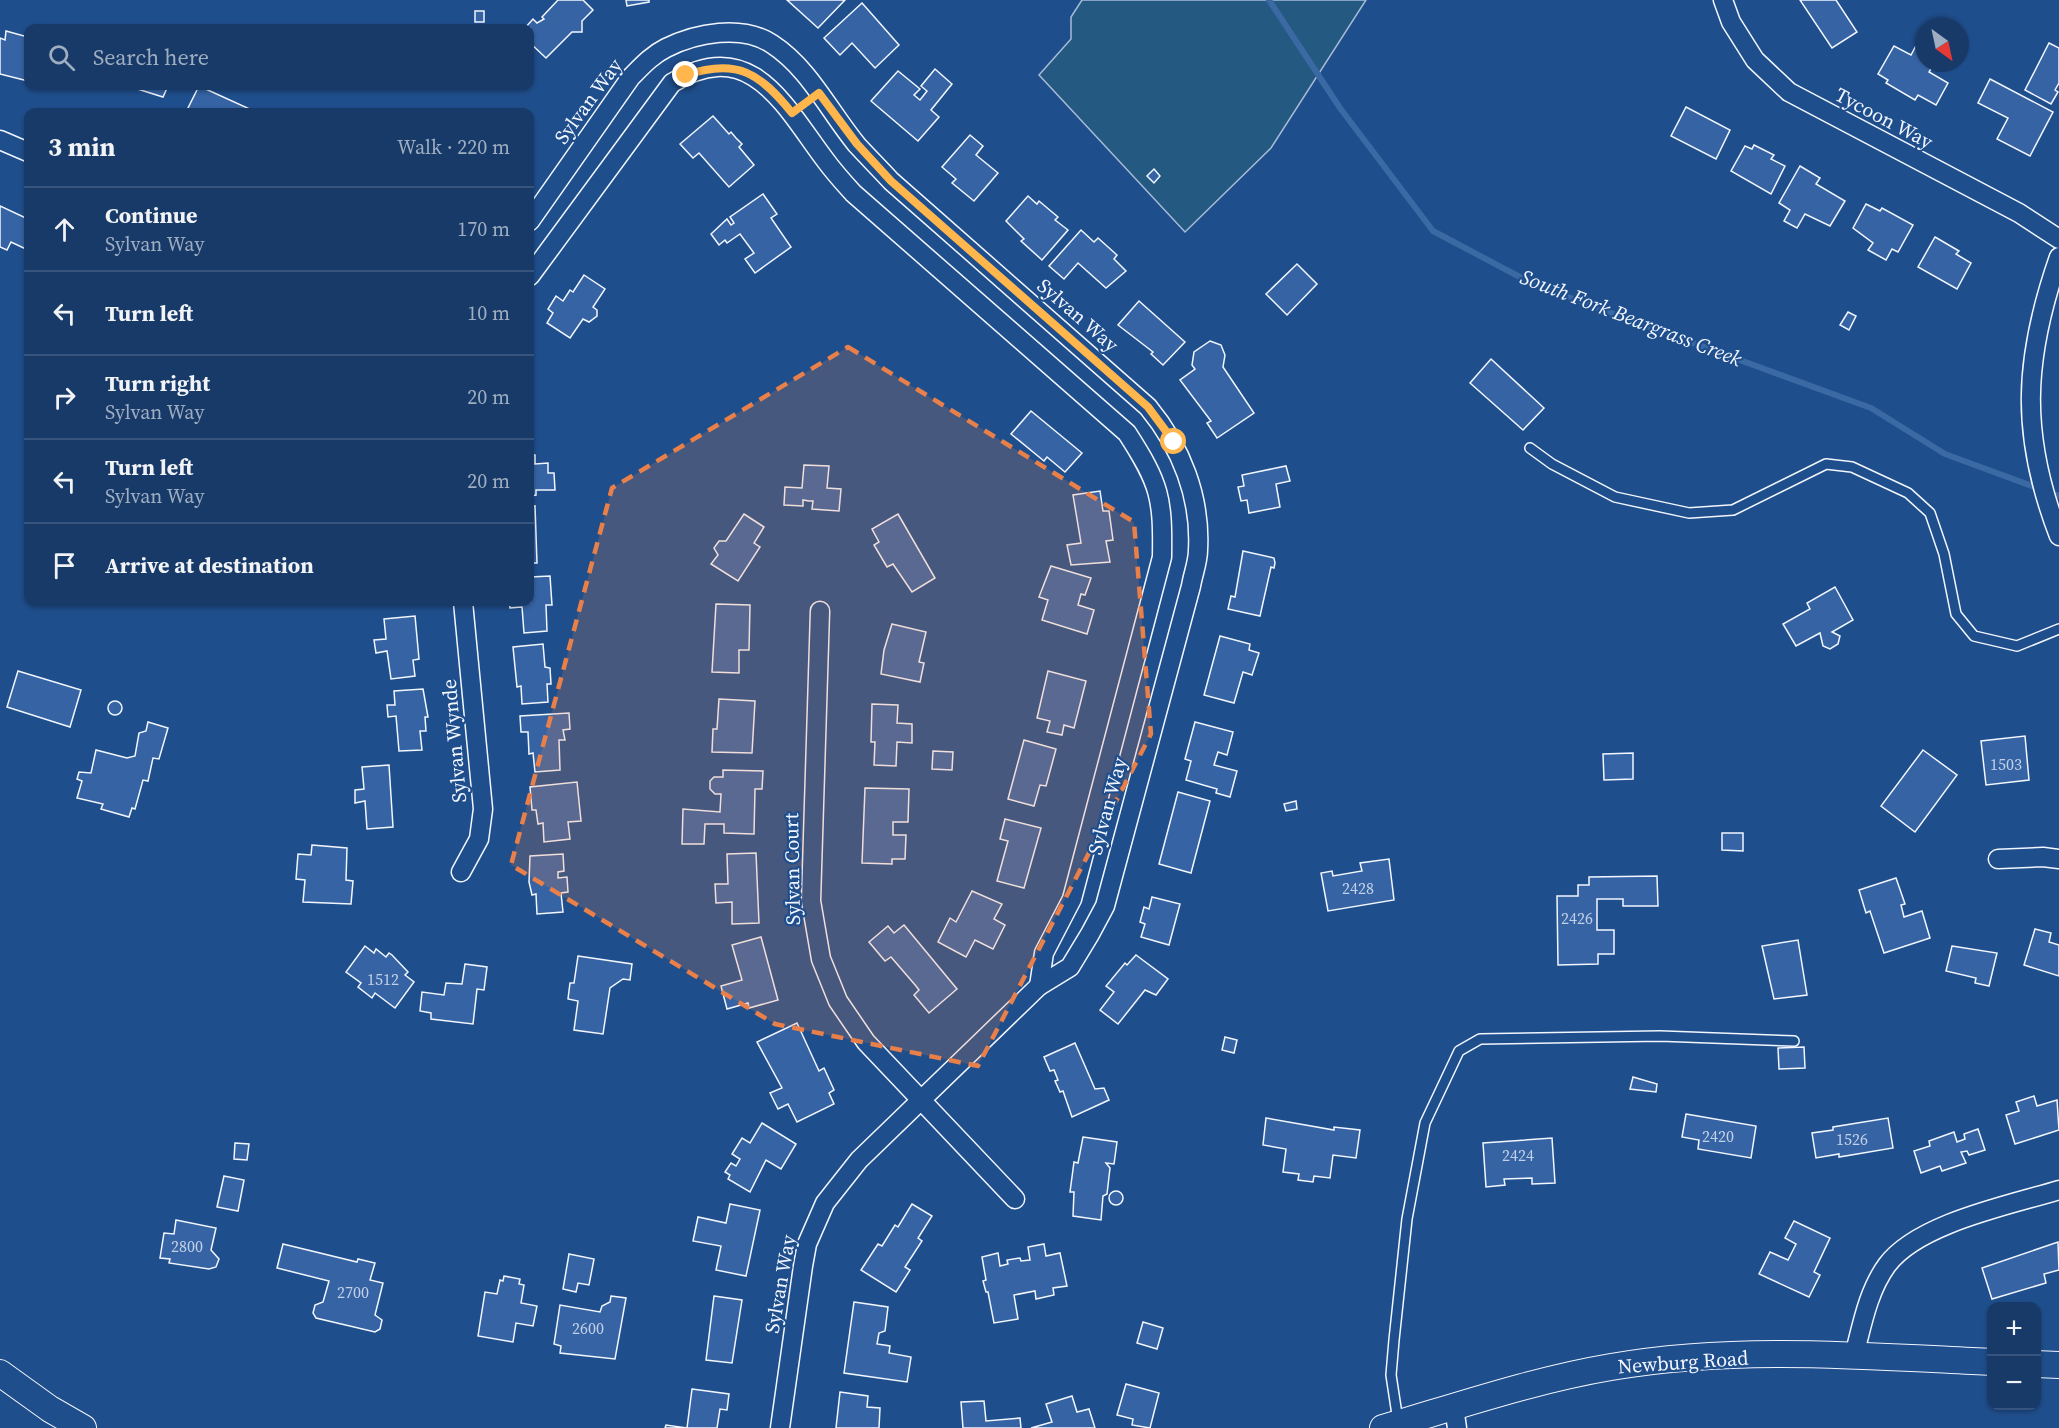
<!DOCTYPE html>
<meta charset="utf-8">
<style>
:root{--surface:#173a69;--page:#20416f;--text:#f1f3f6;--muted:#9eadc0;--line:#36547d}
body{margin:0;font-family:"Source Serif 4",serif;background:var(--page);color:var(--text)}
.controls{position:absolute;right:18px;bottom:18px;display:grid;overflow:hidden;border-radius:12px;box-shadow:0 2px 4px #0004}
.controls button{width:54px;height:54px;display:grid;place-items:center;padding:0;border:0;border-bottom:2px solid var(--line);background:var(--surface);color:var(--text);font:30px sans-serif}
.compass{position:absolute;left:1915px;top:18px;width:54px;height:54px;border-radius:50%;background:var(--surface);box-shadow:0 2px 4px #0004;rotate:147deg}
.stop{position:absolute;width:18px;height:18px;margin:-14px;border:4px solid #ffb74d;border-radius:50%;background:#fff}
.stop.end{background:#ffb74d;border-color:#fff;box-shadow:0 2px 6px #0008}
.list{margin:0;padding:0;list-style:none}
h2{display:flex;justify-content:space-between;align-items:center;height:78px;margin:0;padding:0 24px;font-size:26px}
h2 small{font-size:20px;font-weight:400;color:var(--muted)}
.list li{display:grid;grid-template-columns:39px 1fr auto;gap:18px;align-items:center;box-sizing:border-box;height:84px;padding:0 24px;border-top:2px solid var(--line)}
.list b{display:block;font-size:22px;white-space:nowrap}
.list p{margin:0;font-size:20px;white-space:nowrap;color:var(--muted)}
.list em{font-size:20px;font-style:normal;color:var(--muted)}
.icon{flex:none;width:33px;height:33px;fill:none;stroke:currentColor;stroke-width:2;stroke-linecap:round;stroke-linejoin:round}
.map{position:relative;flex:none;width:2059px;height:1428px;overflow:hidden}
.search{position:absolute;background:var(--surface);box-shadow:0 2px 4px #0004;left:24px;top:24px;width:510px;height:66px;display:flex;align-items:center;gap:15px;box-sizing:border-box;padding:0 21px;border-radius:12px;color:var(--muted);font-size:22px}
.panel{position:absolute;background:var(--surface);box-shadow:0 2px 4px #0004;left:24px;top:108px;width:510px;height:498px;border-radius:12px}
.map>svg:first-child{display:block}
.green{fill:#245a82;stroke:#a8bbd7;stroke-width:1.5}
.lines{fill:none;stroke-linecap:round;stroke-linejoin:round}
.stream{stroke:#3b69a3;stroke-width:6}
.building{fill:#3563a3;stroke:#f2f6ff;stroke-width:1.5}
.service-casing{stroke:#f2f6ff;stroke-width:12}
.minor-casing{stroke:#f2f6ff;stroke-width:21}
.secondary-casing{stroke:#f2f6ff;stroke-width:28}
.service{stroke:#1f4e8c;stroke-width:9}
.minor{stroke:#1f4e8c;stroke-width:18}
.secondary{stroke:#1f4e8c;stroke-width:26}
.route{stroke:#ffb74d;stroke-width:8}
.marked{fill:#ea8049;fill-opacity:0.2;stroke:#ea8049;stroke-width:4.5;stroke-dasharray:12 8;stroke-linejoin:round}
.labels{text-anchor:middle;stroke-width:4.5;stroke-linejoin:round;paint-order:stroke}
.number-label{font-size:16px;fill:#c3d1e8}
.street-label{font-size:20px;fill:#f2f6ff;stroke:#1f4e8c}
.water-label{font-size:21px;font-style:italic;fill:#f2f6ff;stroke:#1f4e8c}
</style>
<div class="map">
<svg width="2059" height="1428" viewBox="0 0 2059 1428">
<rect width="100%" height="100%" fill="#1f4e8c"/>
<polygon class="green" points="1082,0 1366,0 1271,148 1185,232 1039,75 1071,39 1071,17"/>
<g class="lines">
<polyline class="stream" points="1269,0 1340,108 1433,231 1535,285 1871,408 1945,454 2059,496"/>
</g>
<g class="building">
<polygon points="558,0 583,0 593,10 582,21 582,32 572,32 546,58 530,43 530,28 525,28 533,19 537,23 544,19 542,17"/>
<polygon points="626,0 649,0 649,2 627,6"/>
<polygon points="787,0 845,0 818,28"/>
<polygon points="1800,0 1836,0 1857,32 1832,48"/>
<polygon points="862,3 899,45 875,68 852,43 840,55 824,38"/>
<rect x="475" y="11" width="9" height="11"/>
<polygon points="6,31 28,37 28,81 0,74 0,38 5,40"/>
<polygon points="1918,42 1924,45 1924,63 1932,67 1929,72 1948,83 1936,105 1918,95 1915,100 1886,83 1888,80 1878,74 1894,46 1911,55"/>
<polygon points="2049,43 2059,48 2059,83 2055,90 2058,92 2051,104 2025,90"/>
<polygon points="935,69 952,84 931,110 939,117 918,141 871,101 898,71 920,89 914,95 920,100 927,91 921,86"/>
<polygon points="1990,79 2053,112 2030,156 1997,139 2008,118 1978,103"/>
<polygon points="128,86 168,86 163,97"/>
<polygon points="199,86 252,110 251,112 186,112"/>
<polygon points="1686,107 1730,130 1716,159 1671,136"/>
<polygon points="713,116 729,134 731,132 736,138 742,144 739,147 754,165 729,187 699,153 693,158 680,144"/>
<polygon points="970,135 983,146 976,155 998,173 974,201 952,183 956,179 942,167"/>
<polygon points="1754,145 1774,155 1771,159 1785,166 1771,194 1731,171 1745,146 1752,149"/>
<polygon points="1800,166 1820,178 1816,184 1845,201 1830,226 1805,214 1797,228 1784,221 1790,210 1779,203"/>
<polygon points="1154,169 1160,176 1154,183 1147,176"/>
<polygon points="763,194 777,214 771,218 791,247 755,273 745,259 754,253 740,234 727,243 725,240 719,245 711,234 727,219 731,225 734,223 730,217"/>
<polygon points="1028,196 1037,204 1039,201 1058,217 1055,220 1068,230 1042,260 1021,241 1024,239 1006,221"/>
<polygon points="1866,204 1880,211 1882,208 1913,225 1898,252 1892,249 1886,260 1868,250 1873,243 1853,228"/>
<polygon points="0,206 28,219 28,250 11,242 7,250 0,247"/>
<polygon points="1081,230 1094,242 1098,238 1117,255 1114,259 1126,271 1106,288 1078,263 1064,279 1049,266"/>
<polygon points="1935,237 1959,251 1956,254 1971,263 1957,289 1918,267"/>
<polygon points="1297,264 1317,284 1287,315 1266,294"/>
<polygon points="584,275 605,289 593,307 597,310 597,316 589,322 583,319 570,338 547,323 553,313 548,309 556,296 563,301 570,290 573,292"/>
<polygon points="1139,301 1185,342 1163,365 1151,354 1153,352 1118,325"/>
<polygon points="1848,312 1856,316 1849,330 1840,325"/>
<polygon points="1210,341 1221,345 1225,355 1223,367 1254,413 1217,438 1207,423 1211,421 1180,380 1195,369 1192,365 1194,352"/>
<polygon points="1491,359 1544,408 1523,430 1470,383"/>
<polygon points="1031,411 1082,453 1065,472 1047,457 1044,461 1011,434"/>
<polygon points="530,454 535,455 535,464 548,463 548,473 554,473 555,490 536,490 536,495 530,496"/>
<polygon points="804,465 829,466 827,488 841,489 839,511 812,509 813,501 809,501 803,500 803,506 784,505 785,487 802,488"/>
<polygon points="1286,466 1290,481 1276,484 1280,507 1249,513 1247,500 1241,501 1238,487 1244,486 1242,475"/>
<polygon points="1100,491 1103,511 1109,511 1113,540 1106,541 1110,562 1071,565 1067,545 1081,543 1073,495"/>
<polygon points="535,506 537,563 530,563 530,507"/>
<polygon points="744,514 764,527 754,543 760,547 738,581 711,564 718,555 714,548 719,541 726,541"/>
<polygon points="898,514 935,578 912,592 893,564 887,567 874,545 879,542 872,529"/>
<polygon points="1243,551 1274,558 1275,563 1274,568 1271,567 1260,616 1228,609 1231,596 1235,597"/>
<polygon points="1051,566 1091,578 1085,595 1081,594 1078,605 1094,610 1087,634 1042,620 1048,600 1039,597"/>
<polygon points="550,576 552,605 546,605 547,631 524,633 522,607 510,608 509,602 530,602 530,577"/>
<polygon points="1835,587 1853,620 1832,632 1840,636 1838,644 1830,649 1823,646 1820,633 1796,646 1783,624 1810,609 1807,603"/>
<polygon points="716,604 750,605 749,650 739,650 739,673 712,672"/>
<polygon points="415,616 419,659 413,660 415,676 391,679 387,651 376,653 374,640 386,639 384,619"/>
<polygon points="892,624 926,632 919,662 924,663 920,682 881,674 884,650"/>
<polygon points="1220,636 1250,644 1249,650 1259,653 1252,675 1243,672 1234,703 1204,695"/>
<polygon points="543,644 545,667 550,668 551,684 547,684 548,702 522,704 521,686 517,687 513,647"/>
<polygon points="18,671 81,690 70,727 7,707"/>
<polygon points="1048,671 1086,681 1074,728 1064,725 1062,735 1047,732 1050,721 1037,718"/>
<polygon points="423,689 428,717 425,717 426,731 420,731 422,750 399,751 396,716 388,717 387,705 395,705 394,691"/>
<polygon points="719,699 755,701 752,753 712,752 713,729 717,729"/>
<circle cx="115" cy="708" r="7"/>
<polygon points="872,704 898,705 897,723 912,724 912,743 897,742 896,766 874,765 875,742 871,742"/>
<polygon points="569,713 570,729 563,730 565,740 559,740 560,770 535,772 533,753 529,754 528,732 521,732 520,716"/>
<polygon points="148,722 168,728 159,759 153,758 148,781 143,780 135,809 132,808 129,817 101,809 103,804 77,798 82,781 77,779 79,772 91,773 96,750 127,758 135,756 139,733 146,731"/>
<polygon points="1195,722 1233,732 1227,755 1218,752 1214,765 1237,771 1230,797 1216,793 1217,789 1186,780 1191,761 1185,759"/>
<polygon points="2025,736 2029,780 1986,785 1981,741"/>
<polygon points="1024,740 1056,749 1046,786 1040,785 1034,806 1008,799"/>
<polygon points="1923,750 1957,775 1915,832 1881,806"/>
<polygon points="933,751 953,752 952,770 932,769"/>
<polygon points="1633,753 1633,779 1604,780 1603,754"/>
<polygon points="389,765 393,827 367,829 365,801 355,803 355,790 364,789 362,767"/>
<polygon points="723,770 763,771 762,789 755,789 754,834 724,833 724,824 705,824 704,844 682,844 683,809 720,812 721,794 715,794 710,789 710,781 714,777 723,777"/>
<polygon points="577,782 581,821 568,822 570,839 544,842 543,823 538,824 536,810 532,810 530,787"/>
<polygon points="865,788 909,789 908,822 893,822 893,835 906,835 905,859 892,859 892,864 862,863"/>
<polygon points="1178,792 1210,801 1191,873 1159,864"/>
<polygon points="1296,801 1297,809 1286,811 1284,804"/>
<polygon points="1005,819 1041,828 1024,888 997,881 1008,841 1000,839"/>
<polygon points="1722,833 1743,833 1743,851 1722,850"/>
<polygon points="312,845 347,848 346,880 353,881 351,904 303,902 305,880 296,879 298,854 311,855"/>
<polygon points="756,853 759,923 732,924 732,902 716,903 715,884 728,884 727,854"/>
<polygon points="563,854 564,871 558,872 558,878 567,877 568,892 561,893 563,912 537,914 536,894 532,895 529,882 530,856"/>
<polygon points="1389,859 1394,900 1328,911 1321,873 1332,871 1333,876 1362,871 1360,863"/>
<polygon points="1657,876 1658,906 1623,906 1623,899 1597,899 1597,930 1614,930 1614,954 1598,954 1598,964 1558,965 1557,896 1578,896 1578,885 1589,885 1589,877"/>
<polygon points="1896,878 1905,904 1901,905 1904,917 1922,911 1930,938 1884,953 1870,911 1866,913 1859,890"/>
<polygon points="972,891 1002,904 994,919 1005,925 993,949 975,940 966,957 938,942 950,918 956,922"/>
<polygon points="1152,897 1180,904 1169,945 1141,937 1145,924 1140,922 1144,907 1149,909"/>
<polygon points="904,925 957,989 929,1013 914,995 919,990 916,986 891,957 885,961 869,942 888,926 894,933"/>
<polygon points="2035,929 2051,933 2049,942 2059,945 2059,976 2024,965"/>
<polygon points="761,937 778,1000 749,1008 748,1003 727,1009 721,986 742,980 732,945"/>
<polygon points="1798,940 1807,995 1774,999 1762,946"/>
<polygon points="365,946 374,953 376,949 386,957 389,953 392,955 408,972 405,975 414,982 395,1008 375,993 372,998 358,987 361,983 346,972"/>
<polygon points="1952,946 1997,953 1989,986 1975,983 1976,978 1946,971"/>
<polygon points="1136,955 1168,979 1156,995 1145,990 1118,1024 1100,1010 1114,992 1106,986 1125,963 1127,965"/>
<polygon points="578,956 632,964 630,980 623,979 610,988 603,1034 574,1030 578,1001 568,999 570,983 574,983"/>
<polygon points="465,964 487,967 484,990 477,989 473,1024 431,1019 431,1013 420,1011 422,992 444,995 446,983 462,984"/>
<polygon points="797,1023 819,1071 824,1068 834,1090 829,1093 834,1104 797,1122 788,1104 778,1109 770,1093 782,1088 757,1042"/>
<polygon points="1225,1037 1237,1040 1234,1053 1222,1050"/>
<polygon points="1075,1043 1095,1089 1104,1088 1109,1100 1072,1117 1063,1091 1060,1092 1055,1081 1058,1080 1054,1070 1050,1071 1044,1057"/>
<polygon points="1804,1047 1805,1068 1779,1069 1778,1048"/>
<polygon points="1633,1077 1657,1084 1656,1092 1630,1089"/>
<polygon points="2034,1096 2037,1106 2057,1100 2059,1130 2015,1144 2006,1115 2019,1111 2016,1102"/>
<polygon points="1686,1114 1756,1126 1751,1158 1698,1149 1699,1140 1682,1137"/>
<polygon points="1266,1118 1334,1130 1334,1127 1360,1130 1356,1158 1333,1155 1330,1178 1314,1176 1313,1182 1298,1180 1299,1174 1283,1172 1286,1149 1263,1145"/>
<polygon points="1888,1118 1893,1148 1839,1157 1839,1154 1816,1158 1812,1133 1833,1130 1833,1127"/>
<polygon points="762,1123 796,1144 781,1169 766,1160 750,1192 728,1179 730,1175 725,1172 731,1163 736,1166 740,1159 732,1154 742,1138 750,1143"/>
<polygon points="1978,1129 1985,1150 1969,1155 1967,1151 1961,1152 1966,1163 1942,1171 1940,1166 1921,1173 1914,1151 1930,1146 1929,1141 1954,1132 1957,1142 1965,1139 1964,1134"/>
<polygon points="1083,1137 1117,1142 1114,1164 1106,1163 1110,1168 1107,1194 1103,1196 1101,1220 1073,1216 1074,1192 1070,1192 1074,1162 1078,1163"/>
<polygon points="1552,1138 1555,1183 1532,1184 1532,1178 1504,1179 1505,1185 1486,1187 1483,1143"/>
<polygon points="235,1143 249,1144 247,1160 234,1159"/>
<polygon points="224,1176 244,1180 238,1211 217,1207"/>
<circle cx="1116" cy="1198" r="7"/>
<polygon points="730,1204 760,1210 746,1276 716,1270 721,1246 693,1241 698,1217 726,1223"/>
<polygon points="912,1204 932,1216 918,1238 922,1241 905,1267 910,1270 896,1292 861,1270 878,1244 882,1246 895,1225 898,1227"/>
<polygon points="176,1220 216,1228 211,1250 219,1259 216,1267 209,1269 169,1263 170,1259 160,1258 164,1233 174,1234"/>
<polygon points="1794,1221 1830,1238 1814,1272 1820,1275 1809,1297 1759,1274 1770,1252 1788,1260 1796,1244 1785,1238"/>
<polygon points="2058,1242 2059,1270 2044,1274 2046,1283 1992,1299 1982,1268"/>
<polygon points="283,1244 357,1262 358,1259 375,1263 370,1280 383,1283 375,1315 382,1320 380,1329 375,1332 316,1318 313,1313 315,1305 323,1302 329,1281 277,1268"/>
<polygon points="1044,1244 1046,1256 1060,1253 1067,1286 1053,1288 1054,1295 1036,1299 1035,1291 1014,1295 1018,1319 994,1323 988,1292 986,1292 983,1281 986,1280 982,1257 998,1253 1000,1266 1008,1264 1007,1260 1020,1258 1021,1261 1030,1260 1028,1247"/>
<polygon points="569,1254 594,1259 589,1285 578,1283 576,1292 563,1289"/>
<polygon points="504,1276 520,1279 519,1284 524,1285 521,1303 537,1306 533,1326 516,1323 513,1342 478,1336 485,1292 497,1294 500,1280 503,1281"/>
<polygon points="611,1296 626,1298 615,1359 560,1353 561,1346 554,1344 560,1305 600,1312 602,1306 610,1302"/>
<polygon points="714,1296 742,1300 732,1363 706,1360"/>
<polygon points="854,1302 888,1307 885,1331 879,1333 877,1344 890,1346 889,1353 911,1357 907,1382 844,1373"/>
<polygon points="1143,1322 1163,1328 1157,1349 1137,1343"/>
<polygon points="1126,1384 1159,1393 1150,1428 1132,1425 1133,1419 1117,1415"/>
<polygon points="692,1389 729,1394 727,1410 720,1409 717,1428 665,1428 666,1425 687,1428"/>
<polygon points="840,1392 868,1396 867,1407 880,1408 879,1428 836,1428"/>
<polygon points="1072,1396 1077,1412 1089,1409 1095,1428 1031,1428 1052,1422 1046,1404"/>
<polygon points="984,1401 986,1421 1020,1418 1021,1428 963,1428 961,1402"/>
</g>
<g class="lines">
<defs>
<g id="service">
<polyline points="1530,448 1552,464 1615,497 1689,513 1733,510 1826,464 1852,467 1908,493 1930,513 1944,554 1956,614 1974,636 2017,646 2059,629"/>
<polyline points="1398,1421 1391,1375 1394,1340 1407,1219 1425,1123 1459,1051 1480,1039 1660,1036 1794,1041"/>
</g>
<g id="minor">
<polyline points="1723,0 1731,22 1755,60 1789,92 2019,213 2059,239"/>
<polyline points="0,140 28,152"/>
<path d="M530 221 631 77C642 66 652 55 666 48 696 33 742 24 772 44 809 68 829 111 857 145 868 157 880 169 891 181L1148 407C1181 447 1201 497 1198 550 1198 562 1193 574 1191 586L1105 906 1090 934 1070 967 1039 986 859 1160 825 1203 807 1244 803 1266 780 1428"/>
<path d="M2059 257C2023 360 2020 435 2059 536"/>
<path d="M530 276 672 83C751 34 785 107 826 161 834 172 844 183 853 193L1127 433C1160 484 1163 498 1162 557L1072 899 1044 953 1039 986"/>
<polyline points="820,611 811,901 821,959 838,1001 866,1042 1015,1199"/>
<polyline points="1998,859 2043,857 2059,859"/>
<polyline points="461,872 479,839 483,809 463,602"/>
<path d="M1854 1356C1862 1325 1868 1291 1887 1265 1918 1223 2010 1205 2059 1190"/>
<polyline points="1454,1407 1457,1428"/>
</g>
<g id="secondary">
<polyline points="2036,1364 2059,1365"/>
<polyline points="0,1373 50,1409 83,1428"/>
<path d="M1383 1428C1458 1406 1534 1380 1611 1367 1736 1345 1866 1356 1992 1362"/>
</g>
</defs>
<use href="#service" class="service-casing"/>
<use href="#minor" class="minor-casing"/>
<use href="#secondary" class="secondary-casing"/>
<use href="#service" class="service"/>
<use href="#minor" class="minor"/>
<use href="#secondary" class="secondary"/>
</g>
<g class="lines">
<path class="route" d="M686 75C737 58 760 73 792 113L819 93 857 144 891 181 1148 407 1174 442"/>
</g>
<path class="marked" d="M848 347 1134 522 1151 734 978 1066 775 1024 511 865 612 488Z"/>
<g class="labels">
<g class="number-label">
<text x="2006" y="770">1503</text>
<text x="1358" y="894">2428</text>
<text x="1577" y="924">2426</text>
<text x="383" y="985">1512</text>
<text x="1718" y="1142">2420</text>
<text x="1852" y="1145">1526</text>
<text x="1518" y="1161">2424</text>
<text x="187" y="1252">2800</text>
<text x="353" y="1298">2700</text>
<text x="588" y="1334">2600</text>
</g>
<g class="street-label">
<text transform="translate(588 101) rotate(-54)" y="7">Sylvan Way</text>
<text transform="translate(1884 118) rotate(28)" y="7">Tycoon Way</text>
<text transform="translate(1078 315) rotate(41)" y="7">Sylvan Way</text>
<text transform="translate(454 741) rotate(-95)" y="7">Sylvan Wynde</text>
<text transform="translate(1107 806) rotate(-75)" y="7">Sylvan Way</text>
<text transform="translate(792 869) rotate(-91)" y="7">Sylvan Court</text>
<text transform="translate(780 1284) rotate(-80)" y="7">Sylvan Way</text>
<text transform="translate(1683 1362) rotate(-4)" y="7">Newburg Road</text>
</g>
<g class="water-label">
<text transform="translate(1631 318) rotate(21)" y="7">South Fork Beargrass Creek</text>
</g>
</g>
</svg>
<div class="controls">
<button>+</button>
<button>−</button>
</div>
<svg class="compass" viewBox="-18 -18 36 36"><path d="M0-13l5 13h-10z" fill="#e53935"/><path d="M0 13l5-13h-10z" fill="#9eadc0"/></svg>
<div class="stop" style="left:1174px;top:442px"></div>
<div class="stop end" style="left:686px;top:75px"></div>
<div class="search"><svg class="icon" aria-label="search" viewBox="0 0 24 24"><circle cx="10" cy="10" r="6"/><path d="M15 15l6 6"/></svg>Search here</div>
<section class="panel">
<h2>3 min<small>Walk · 220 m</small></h2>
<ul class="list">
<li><svg class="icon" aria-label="ahead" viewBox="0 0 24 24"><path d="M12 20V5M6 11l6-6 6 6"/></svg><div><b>Continue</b><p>Sylvan Way</p></div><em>170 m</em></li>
<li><svg class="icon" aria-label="left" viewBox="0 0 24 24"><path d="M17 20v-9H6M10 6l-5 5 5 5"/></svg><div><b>Turn left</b></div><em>10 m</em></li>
<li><svg class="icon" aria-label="right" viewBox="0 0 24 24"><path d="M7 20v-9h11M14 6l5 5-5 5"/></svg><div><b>Turn right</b><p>Sylvan Way</p></div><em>20 m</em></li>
<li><svg class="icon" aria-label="left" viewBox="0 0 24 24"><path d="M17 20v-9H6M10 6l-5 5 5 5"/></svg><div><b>Turn left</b><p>Sylvan Way</p></div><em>20 m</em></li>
<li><svg class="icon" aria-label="arrive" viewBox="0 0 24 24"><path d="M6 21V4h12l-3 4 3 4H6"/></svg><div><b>Arrive at destination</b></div></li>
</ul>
</section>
</div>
